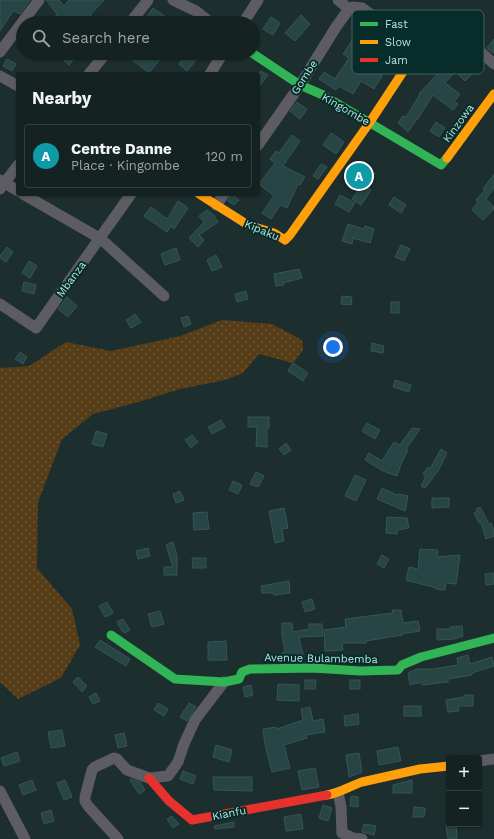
<!DOCTYPE html>
<meta charset="utf-8">
<style>
:root{--surface:#152222;--page:#1e2a2a;--text:#f1f3f6;--muted:#9da4a5;--line:#343f40;--accent:#7fa4a1}
body{margin:0;font-family:"Work Sans",sans-serif;background:var(--page);color:var(--text)}
.controls{position:absolute;right:12px;bottom:12px;display:grid;overflow:hidden;border-radius:4px;box-shadow:0 1px 3px #0004}
.controls button{width:36px;height:36px;display:grid;place-items:center;padding:0;border:0;border-bottom:1px solid var(--line);background:var(--surface);color:var(--text);font:20px sans-serif}
.you{position:absolute;left:333px;top:347px;width:14px;height:14px;margin:-10px;border:3px solid #fff;border-radius:50%;background:#1a73e8;box-shadow:0 0 0 6px #1a73e833}
.badge{display:grid;place-items:center;width:26px;height:26px;border-radius:50%;background:var(--accent);color:#fff;font-size:13px;font-weight:700}
.pin{position:absolute;translate:-50% -50%;border:2px solid #fff;box-shadow:0 1px 4px #0006}
.list{margin:0;padding:0;list-style:none}
h2{display:flex;justify-content:space-between;align-items:center;height:52px;margin:0;padding:0 16px;font-size:17px}
h2 small{font-size:13px;font-weight:400;color:var(--muted)}
.list li{display:grid;grid-template-columns:26px 1fr auto;gap:12px;align-items:center;box-sizing:border-box;height:64px;margin:0 8px 8px;padding:0 8px;border:1px solid var(--line);border-radius:4px}
.list b{display:block;font-size:15px;white-space:nowrap}
.list p{margin:0;font-size:13px;white-space:nowrap;color:var(--muted)}
.list em{font-size:13px;font-style:normal;color:var(--muted)}
.icon{flex:none;width:22px;height:22px;fill:none;stroke:currentColor;stroke-width:2;stroke-linecap:round;stroke-linejoin:round}
.map{position:relative;flex:none;width:494px;height:839px;overflow:hidden}
.search{position:absolute;background:var(--surface);box-shadow:0 1px 3px #0004;left:16px;top:16px;width:244px;height:44px;display:flex;align-items:center;gap:10px;box-sizing:border-box;padding:0 14px;border-radius:22px;color:var(--muted);font-size:15px}
.panel{position:absolute;background:var(--surface);box-shadow:0 1px 3px #0004;left:16px;top:72px;width:244px;height:124px;border-radius:4px}
.map>svg:first-child{display:block}
.grass{fill:url(#grass-dots)}
.building{fill:#274544;stroke:#365554}
.lines{fill:none;stroke-linecap:round;stroke-linejoin:round}
.street{stroke:#5d5c63;stroke-width:11}
.fast{stroke:#30b455;stroke-width:9}
.slow{stroke:#ff9f0a;stroke-width:9}
.jam{stroke:#e5322d;stroke-width:9}
.labels{text-anchor:middle;stroke-width:4;stroke-linejoin:round;paint-order:stroke}
.street-label{font-size:11px;fill:#b4e4e0;stroke:#082c2a}
.key{fill:#082c2a;stroke:#3c6361;stroke-width:1}
.key-label{font-size:11px;fill:#b4e4e0}
</style>
<div class="map">
<svg width="494" height="839" viewBox="0 0 494 839">
<defs>
<pattern id="grass-dots" width="8" height="8" patternUnits="userSpaceOnUse"><rect width="8" height="8" fill="#573d17"/><path d="M2 2h.1M6 6h.1" fill="none" stroke="#6d5938" stroke-width="1.8" stroke-linecap="round"/></pattern>
</defs>
<rect width="100%" height="100%" fill="#1c2e2d"/>
<polygon class="grass" points="222,320 272,324 302,340 303,350 293,363 259,354 243,373 225,380 180,389 135,403 93,414 62,439 38,502 37,568 72,609 80,645 61,678 18,699 0,682 0,368 29,366 66,342 111,351 180,336"/>
<g class="building">
<polygon points="0,0 30,0 20,14 13,11 0,31"/>
<polygon points="46,0 59,0 64,6 69,0 104,0 90,15 102,23 50,23 57,14"/>
<polygon points="153,8 174,23 142,23"/>
<polygon points="301,15 310,24 295,41 285,33"/>
<polygon points="271,17 280,23 273,35 263,29"/>
<polygon points="353,39 362,44 359,49 386,69 374,89 361,81 353,94 339,86 336,90 319,79 324,72 335,79 349,58 343,54"/>
<polygon points="494,39 494,52 493,53 487,48"/>
<polygon points="67,53 79,53 69,65 62,59"/>
<polygon points="123,53 165,53 149,73"/>
<polygon points="187,54 196,60 187,71 179,64"/>
<polygon points="473,55 483,63 465,81 455,71"/>
<polygon points="7,59 16,64 12,71 3,66"/>
<polygon points="451,59 460,66 445,83 460,94 454,102 458,104 453,110 433,95 417,120 416,120 408,132 398,123 403,116 406,117 420,94 419,94"/>
<polygon points="261,71 268,75 258,88 258,74"/>
<polygon points="297,102 307,109 300,119 290,111"/>
<polygon points="436,122 445,128 439,137 430,131"/>
<polygon points="331,133 344,142 336,154 323,145"/>
<polygon points="292,135 300,141 283,166 305,177 300,185 298,184 287,208 280,205 271,219 262,213 274,196 259,184 275,163 270,159 276,151 279,153"/>
<polygon points="359,162 375,173 367,186 347,172 351,165 355,167"/>
<polygon points="321,164 327,167 318,179 313,176"/>
<polygon points="494,174 494,188 486,199 494,207 494,209 483,220 472,210 478,202 476,200 485,190 483,189"/>
<polygon points="362,184 371,190 361,205 352,199"/>
<polygon points="231,194 239,200 234,205 228,201"/>
<polygon points="340,195 355,203 349,212 335,204"/>
<polygon points="394,197 406,205 401,213 389,205"/>
<polygon points="178,201 188,208 174,229 171,226 167,232 144,216 151,207 167,219"/>
<polygon points="207,210 215,216 214,216 218,222 199,235 204,240 198,247 189,238 204,222 199,216"/>
<polygon points="348,224 364,229 365,226 374,229 370,243 353,238 352,244 342,241"/>
<polygon points="401,245 410,249 404,261 395,257"/>
<polygon points="7,247 13,252 6,262 0,258 0,256"/>
<polygon points="176,248 180,260 165,265 161,254"/>
<polygon points="216,255 222,267 212,271 207,260"/>
<polygon points="29,261 37,266 30,278 22,273"/>
<polygon points="299,269 302,278 283,283 284,285 276,286 274,274"/>
<polygon points="24,282 36,285 34,294 22,291"/>
<polygon points="246,291 248,299 237,302 235,294"/>
<polygon points="342,296 352,297 351,305 341,304"/>
<polygon points="67,297 77,306 68,317 58,309"/>
<rect x="391" y="302" width="8" height="11"/>
<polygon points="135,314 141,322 131,328 126,320"/>
<polygon points="188,316 191,324 184,327 181,318"/>
<polygon points="372,343 384,346 383,353 371,351"/>
<polygon points="20,352 27,357 23,364 15,359"/>
<polygon points="293,363 308,373 303,381 288,371"/>
<polygon points="395,380 411,385 409,392 393,387"/>
<polygon points="248,417 269,417 269,428 267,428 267,447 256,446 257,427 248,427"/>
<polygon points="221,420 225,427 212,434 208,427"/>
<polygon points="367,423 380,430 375,439 362,431"/>
<polygon points="412,428 420,429 406,449 408,450 401,464 397,476 383,471 365,460 369,453 382,461 394,442 400,445"/>
<polygon points="96,431 107,434 103,447 92,444"/>
<polygon points="192,435 198,442 191,448 185,440"/>
<polygon points="286,443 291,450 284,455 279,449"/>
<polygon points="441,449 447,453 438,471 425,488 421,486 426,476 423,474 428,467 430,469"/>
<polygon points="256,472 264,476 258,487 250,484"/>
<polygon points="355,475 366,480 356,501 345,496"/>
<polygon points="233,481 242,485 238,494 229,490"/>
<polygon points="382,488 397,495 398,494 408,496 405,511 377,499"/>
<polygon points="180,491 184,500 176,503 173,494"/>
<polygon points="432,498 449,498 449,507 432,508"/>
<polygon points="480,507 489,524 491,523 494,531 494,536 486,539 481,523 479,523 474,513 477,511 476,509"/>
<polygon points="284,508 288,528 282,529 284,541 275,543 269,511"/>
<polygon points="207,512 209,529 194,530 193,513"/>
<polygon points="387,517 407,518 409,528 397,530 397,534 386,533"/>
<polygon points="173,542 177,556 177,575 164,575 164,567 173,567 166,545"/>
<polygon points="148,548 150,556 138,559 136,551"/>
<polygon points="420,549 438,550 437,557 460,555 456,584 446,583 445,590 436,589 436,588 406,580 409,567 418,569"/>
<polygon points="382,555 389,559 384,568 377,564"/>
<polygon points="192,558 206,558 206,568 193,568"/>
<polygon points="494,573 494,584 486,585 485,574"/>
<polygon points="289,581 290,593 274,595 273,593 262,593 261,586"/>
<polygon points="312,599 315,609 305,612 302,602"/>
<polygon points="107,602 113,613 105,617 99,606"/>
<polygon points="392,610 401,610 403,623 418,621 420,631 401,634 402,635 366,641 366,643 342,643 343,650 325,651 324,630 346,627 345,619 393,613"/>
<polygon points="160,611 164,624 152,627 148,614"/>
<polygon points="123,619 130,630 125,633 122,631 117,622"/>
<polygon points="282,623 292,623 293,632 309,629 309,624 322,624 323,636 299,637 304,659 283,659 282,653 285,652 282,634"/>
<polygon points="462,626 463,636 454,639 437,640 437,629 450,629 450,627"/>
<polygon points="100,640 130,659 126,666 95,647"/>
<polygon points="226,641 227,660 208,660 208,642"/>
<polygon points="468,655 470,664 492,657 494,666 472,673 472,675 448,679 448,682 422,685 422,682 410,685 408,673 417,669 433,669 458,665 457,658"/>
<polygon points="78,677 87,686 82,692 73,682"/>
<polygon points="305,680 316,680 315,689 305,689"/>
<rect x="350" y="680" width="10" height="9"/>
<polygon points="278,684 299,685 299,701 277,700"/>
<polygon points="251,685 253,695 245,697 243,687"/>
<polygon points="96,693 100,701 93,704 89,697"/>
<polygon points="464,695 473,695 473,706 458,706 459,711 448,712 446,700 464,697"/>
<polygon points="158,703 168,709 164,716 154,710"/>
<polygon points="189,703 196,707 187,721 180,717"/>
<rect x="404" y="706" width="17" height="10"/>
<polygon points="310,707 313,721 323,719 325,732 306,735 307,738 284,745 290,768 272,772 265,745 263,729 276,727 277,729 303,720 301,709"/>
<polygon points="358,714 359,724 345,726 344,716"/>
<polygon points="62,730 65,746 51,748 48,732"/>
<polygon points="124,733 127,746 118,748 115,735"/>
<polygon points="216,745 232,750 229,762 213,757"/>
<polygon points="398,747 401,761 379,765 377,751"/>
<polygon points="17,752 20,761 4,766 1,758"/>
<polygon points="359,753 362,772 349,777 346,755"/>
<polygon points="315,768 319,787 302,790 298,771"/>
<polygon points="183,771 196,776 193,784 180,779"/>
<polygon points="213,777 252,777 252,791 214,790"/>
<polygon points="131,779 140,782 145,790 139,794 130,780"/>
<polygon points="32,780 36,790 23,795 19,785"/>
<polygon points="65,780 72,797 64,800 57,783"/>
<polygon points="412,780 412,793 393,793 393,785"/>
<polygon points="352,796 358,797 358,807 350,806 351,797"/>
<polygon points="323,805 332,808 328,821 319,818"/>
<polygon points="414,807 425,808 424,817 413,817"/>
<polygon points="51,810 54,821 44,824 41,813"/>
<polygon points="301,814 303,829 286,831 284,817"/>
<polygon points="172,816 179,824 173,828 167,819"/>
<polygon points="234,822 234,827 215,829 214,826"/>
<polygon points="364,824 376,826 374,835 362,832"/>
<polygon points="446,824 456,824 457,839 448,839"/>
</g>
<g class="lines">
<g class="street">
<polyline points="173,0 196,11 211,23"/>
<polyline points="338,0 349,9 353,7 362,8 418,49 433,34 438,31 446,29 453,30 464,37 494,64"/>
<polyline points="130,23 148,0"/>
<polyline points="243,23 258,0"/>
<polyline points="0,52 39,0"/>
<polyline points="89,74 106,53"/>
<polyline points="210,74 223,53"/>
<polyline points="0,76 18,86"/>
<polyline points="258,145 300,85 336,27 349,9"/>
<polyline points="0,180 18,191"/>
<polyline points="0,189 18,165"/>
<polyline points="23,194 101,239 164,296"/>
<polyline points="216,205 224,194"/>
<polyline points="0,304 36,328 131,194"/>
<polyline points="479,761 494,759"/>
<polyline points="0,791 25,839"/>
<polyline points="338,793 341,806 342,833 353,838 362,839"/>
<polyline points="118,839 88,806 85,801 85,797 92,770 95,767 114,758 117,759 127,770 149,778 168,776 178,762 184,744 195,720 224,682"/>
</g>
<g class="fast">
<polyline points="252,53 300,85 323,95 441,165 447,158"/>
<polyline points="111,635 175,679 224,682 239,679 242,672 250,669 313,668 360,671 398,670 402,665 421,657 494,638"/>
</g>
<g class="slow">
<polyline points="447,158 494,94"/>
<polyline points="199,194 248,225 274,233 285,240 290,235 370,122 418,49"/>
<path d="M327 795C340 793 350 786 362 782L420 769 449 766"/>
</g>
<polyline class="jam" points="149,778 169,801 192,820 327,795"/>
</g>
<g class="labels">
<g class="street-label">
<text transform="translate(304 77) rotate(-57)" y="4">Gombe</text>
<text transform="translate(346 109) rotate(30)" y="4">Kingombe</text>
<text transform="translate(458 123) rotate(-54)" y="4">Kinzowa</text>
<text transform="translate(262 230) rotate(23)" y="4">Kipaku</text>
<text transform="translate(71 279) rotate(-54)" y="4">Mbanza</text>
<text transform="translate(321 658) rotate(1)" y="4">Avenue Bulambemba</text>
<text transform="translate(229 813) rotate(-11)" y="4">Kianfu</text>
</g>
</g>
<rect x="352" y="10" width="132" height="64" rx="6" class="key"/>
<rect x="360" y="22" width="18" height="4" fill="#30b455"/>
<rect x="360" y="40" width="18" height="4" fill="#ff9f0a"/>
<rect x="360" y="58" width="18" height="4" fill="#e5322d"/>
<g class="key-label">
<text x="385" y="28">Fast</text>
<text x="385" y="46">Slow</text>
<text x="385" y="64">Jam</text>
</g>
</svg>
<div class="controls">
<button>+</button>
<button>−</button>
</div>
<div class="you"></div>
<div class="pin badge" style="left:359px;top:176px;background:#0f9aa8">A</div>
<div class="search"><svg class="icon" aria-label="search" viewBox="0 0 24 24"><circle cx="10" cy="10" r="6"/><path d="M15 15l6 6"/></svg>Search here</div>
<section class="panel">
<h2>Nearby<small></small></h2>
<ul class="list">
<li><span class="badge" style="background:#0f9aa8">A</span><div><b>Centre Danne</b><p>Place · Kingombe</p></div><em>120 m</em></li>
</ul>
</section>
</div>
